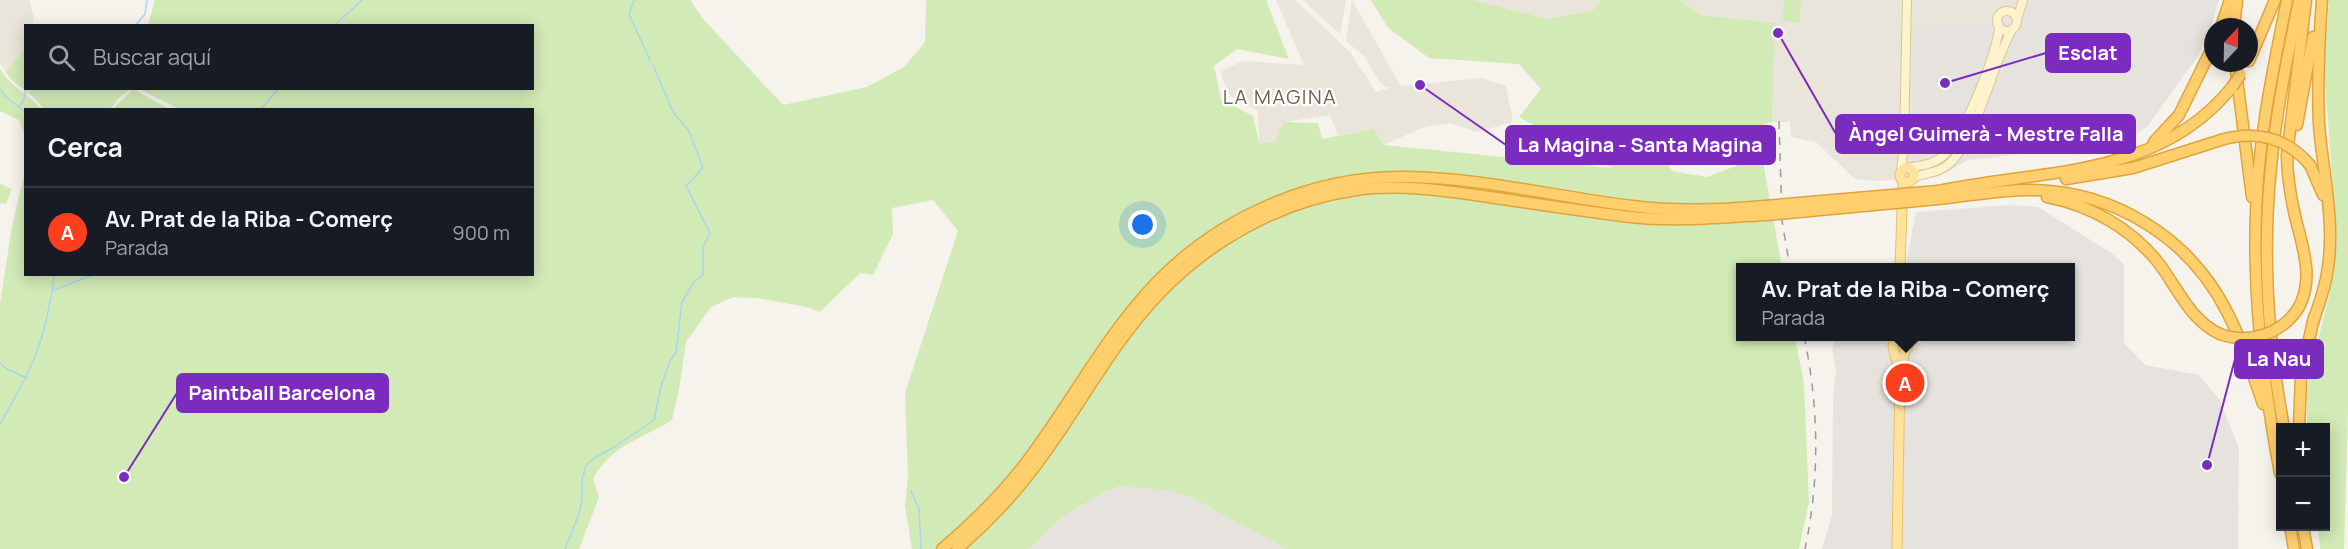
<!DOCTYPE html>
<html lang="es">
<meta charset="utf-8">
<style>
:root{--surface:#171b24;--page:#242831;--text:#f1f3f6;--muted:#9ea1a6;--line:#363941;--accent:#fc3f1d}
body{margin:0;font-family:Manrope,sans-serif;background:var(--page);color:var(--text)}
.controls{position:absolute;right:18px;bottom:18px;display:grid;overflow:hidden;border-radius:0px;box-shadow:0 3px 15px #0003}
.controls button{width:54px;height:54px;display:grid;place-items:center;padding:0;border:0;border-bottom:2px solid var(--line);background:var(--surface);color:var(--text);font:30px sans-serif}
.compass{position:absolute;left:2204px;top:18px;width:54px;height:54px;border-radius:50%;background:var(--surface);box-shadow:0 3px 15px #0003;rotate:22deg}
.you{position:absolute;left:1143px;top:225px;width:21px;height:21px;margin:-15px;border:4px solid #fff;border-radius:50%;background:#1a73e8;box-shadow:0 0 0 9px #1a73e833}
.badge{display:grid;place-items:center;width:39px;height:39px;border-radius:50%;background:var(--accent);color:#fff;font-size:20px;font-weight:700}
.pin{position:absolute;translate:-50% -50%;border:3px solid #fff;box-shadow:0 2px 6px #0006}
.popup{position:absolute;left:1736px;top:263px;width:339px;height:78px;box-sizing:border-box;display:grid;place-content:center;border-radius:0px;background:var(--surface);filter:drop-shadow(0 2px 4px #0005);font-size:20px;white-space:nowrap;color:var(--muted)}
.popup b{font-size:22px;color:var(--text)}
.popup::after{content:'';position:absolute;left:50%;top:100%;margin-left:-12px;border:12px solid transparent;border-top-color:var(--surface)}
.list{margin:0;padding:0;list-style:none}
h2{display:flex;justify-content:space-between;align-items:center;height:78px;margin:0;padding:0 24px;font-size:26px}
h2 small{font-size:20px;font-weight:400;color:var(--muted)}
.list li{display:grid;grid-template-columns:39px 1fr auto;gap:18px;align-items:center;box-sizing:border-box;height:90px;padding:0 24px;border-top:2px solid var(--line)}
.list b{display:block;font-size:22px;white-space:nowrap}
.list p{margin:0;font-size:20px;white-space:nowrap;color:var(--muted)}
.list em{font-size:20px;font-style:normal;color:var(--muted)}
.icon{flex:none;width:33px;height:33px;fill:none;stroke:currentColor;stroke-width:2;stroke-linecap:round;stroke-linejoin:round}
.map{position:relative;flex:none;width:2348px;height:549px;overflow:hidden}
.search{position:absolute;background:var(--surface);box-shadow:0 3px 15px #0003;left:24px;top:24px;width:510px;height:66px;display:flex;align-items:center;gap:15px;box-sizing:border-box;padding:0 21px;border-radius:0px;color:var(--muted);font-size:22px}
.panel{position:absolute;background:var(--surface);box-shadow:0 3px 15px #0003;left:24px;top:108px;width:510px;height:168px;border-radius:0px}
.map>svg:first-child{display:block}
.residential{fill:#eae5da}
.industrial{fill:#e6e2dd}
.green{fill:#d2eab5}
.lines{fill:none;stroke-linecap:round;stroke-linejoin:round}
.stream{stroke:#a9d4f2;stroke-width:1.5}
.secondary-casing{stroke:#d6c79b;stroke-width:10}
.primary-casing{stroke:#e6c16a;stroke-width:11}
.highway-casing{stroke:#e0a43c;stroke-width:13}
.secondary{stroke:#fff3cd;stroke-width:8}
.primary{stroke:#ffe39c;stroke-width:9}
.highway{stroke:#ffcf6e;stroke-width:10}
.rail{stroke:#9a9a9a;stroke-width:1.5;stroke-dasharray:8 8;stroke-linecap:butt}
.highway-bridge-casing{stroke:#e0a43c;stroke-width:13;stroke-linecap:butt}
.highway-bridge{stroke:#ffcf6e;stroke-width:10}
.labels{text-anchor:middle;stroke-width:4.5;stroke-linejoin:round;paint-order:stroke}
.neighbourhood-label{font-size:20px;letter-spacing:1.5px;fill:#6e6250;stroke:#fff}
.leader{fill:none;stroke:#7b2cbf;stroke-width:2}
.callout-dot{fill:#7b2cbf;stroke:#fff;stroke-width:2}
.callout{fill:#7b2cbf;stroke:#7b2cbf;stroke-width:2}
.callout-label{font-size:20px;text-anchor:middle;font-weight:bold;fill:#fff}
</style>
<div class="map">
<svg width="2348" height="549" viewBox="0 0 2348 549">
<rect width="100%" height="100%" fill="#f6f3ec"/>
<g class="residential">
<polygon points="0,0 29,0 34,17 32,25 26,26 25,48 6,72 0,62"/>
<polygon points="1276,0 1295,0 1350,52 1376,92 1392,87 1385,87 1379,81 1364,56 1346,41 1352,0 1401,86 1482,78 1506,86 1513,122 1477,132 1451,123 1425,127 1383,145 1373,129 1338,135 1330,115 1284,122 1275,141 1259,143 1258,111 1231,96 1222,78 1222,71 1242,61 1304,65"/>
<polygon points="1304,0 1346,0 1340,34 1309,6"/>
<polygon points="1473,0 1601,0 1593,10 1548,19"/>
<polygon points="1680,0 2029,0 2021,13 2007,22 1913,26 1910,155 1917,179 1877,181 1855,179 1816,142 1791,137 1790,122 1772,122 1775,23 1701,15"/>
</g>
<g class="industrial">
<polygon points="2029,0 2219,0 2209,32 2197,57 2148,126 2115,148 2073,155 2058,150 1968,160 1938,177 1917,179 1910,155 1913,26 2007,22 2021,13"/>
<polygon points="2011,205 2038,207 2111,253 2124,264 2124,343 2145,365 2199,375 2219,399 2239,448 2238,549 1822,549 1832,515 1833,399 1836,371 1832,348 1837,338 2070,336 2070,268 1905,267 1916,212"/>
<polygon points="1120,486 1166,490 1191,497 1286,549 1028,549 1065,515 1105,492"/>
</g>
<g class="green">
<path d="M155 0H690L704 20 783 105 867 87 904 67 925 42 926 0H1266L1289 59 1237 49 1214 66 1221 99 1253 116 1259 143 1275 141 1284 122 1318 123 1322 139 1373 129 1384 145 1612 168 1519 117 1541 89 1519 64 1429 58 1388 28 1371 0H1473L1548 19 1593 10 1601 0H1680L1701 15 1775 23 1772 122 1740 132 1693 135 1672 140 1663 157 1672 171 1707 177 1762 156 1782 267 1740 268V336L1795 337 1804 384 1809 502 1799 549H1286L1191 497 1166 490 1120 486 1105 492 1065 515 1028 549H912L905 506 908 477 905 393 958 231 933 200 892 208 893 234 873 275 860 273 820 312 807 307 756 298 733 297 711 307 686 342 679 390 672 420C639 441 616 442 593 478L599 497 579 549H0V304L12 226 25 172 26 274H532V110L179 109 139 89 532 88V26L148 25Z"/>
<polygon points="1784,0 1801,0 1800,23 1783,21"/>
<polygon points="2329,0 2348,0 2348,411 2344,549 2320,549 2318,527 2326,526 2326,428 2307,427 2306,389 2329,296 2337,242 2324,67"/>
<path d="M25 48 26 88 130 89 118 99 110 109H43C34 92 15 88 6 72Z"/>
<path d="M0 68C9 87 29 93 40 109L26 110 25 136 19 120 0 111Z"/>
<polygon points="133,89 169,109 113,109"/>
<polygon points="0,184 12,189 6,204 0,203"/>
</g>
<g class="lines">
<g class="stream">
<polyline points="634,0 629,14 650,60"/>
<polyline points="135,26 145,14 147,0"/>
<polyline points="334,26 362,0"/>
<polyline points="0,89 4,95 26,113"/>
<polyline points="19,106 24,100 26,88"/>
<polyline points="260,110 279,88"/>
<polyline points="54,290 95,274"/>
<polyline points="0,363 7,369 27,378"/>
<path d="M0 424C24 381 40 356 49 307 51 296 54 286 54 274"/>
<polyline points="911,491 919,509 921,549"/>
<polyline points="565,549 579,514 582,500 582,480 586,466 594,458 616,446 654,420 661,386 670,361 676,353 682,302 694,282 703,275 703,247 710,233 686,186 703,168 689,131 673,112 653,65"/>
</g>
<defs>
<g id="secondary">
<circle cx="2007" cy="21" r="10"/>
<polyline points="2017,19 2023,0"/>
<path d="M1907 168C1920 165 1930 166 1942 157 1960 144 2000 48 1999 25"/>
<polyline points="1901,172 1904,141 1907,0"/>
<path d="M1915 177C1925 173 1936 173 1945 167 1976 146 1992 63 2012 30"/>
</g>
<g id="primary">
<circle cx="1907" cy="175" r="7"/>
<polyline points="1900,268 1903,181"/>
<polyline points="1896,336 1893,346 1899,371"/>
<polyline points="1897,549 1900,373 1905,351 1908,346 1905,336"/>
</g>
<g id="highway">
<polyline points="2221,27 2230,0"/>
<polyline points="2234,27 2237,0"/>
<polyline points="2249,61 2275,0"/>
<polyline points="2235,63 2252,197"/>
<polyline points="2297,125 2313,37"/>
<polyline points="2154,142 2179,115 2213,46"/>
<polyline points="2310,165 2323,195"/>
<polyline points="2066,179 2133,168 2221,140"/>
<path d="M1938 191C2042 169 2158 179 2232 87"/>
<path d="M2047 197C2090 205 2130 228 2157 261 2177 286 2189 320 2220 334"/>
<path d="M1938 199C1970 196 2002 189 2034 190 2115 192 2189 238 2226 310 2242 340 2252 372 2263 404"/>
<path d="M2299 307C2314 278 2303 249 2296 220 2291 199 2287 177 2287 155L2306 0"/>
<path d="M2313 323C2317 309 2323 294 2326 279 2337 227 2323 176 2319 124 2317 82 2319 42 2322 0"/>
<path d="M2284 428C2268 342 2262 254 2271 167 2276 111 2288 55 2299 0"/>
<polyline points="2299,428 2301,376 2314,317"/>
<path d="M2280 473C2261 371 2249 271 2259 167 2264 111 2276 55 2287 0"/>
<polyline points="2290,526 2294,549"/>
<polyline points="2303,526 2307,549"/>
<path d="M942 549C973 523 1000 496 1025 464 1070 405 1104 338 1155 284 1219 217 1314 175 1407 177 1482 178 1557 197 1632 206 1677 212 1721 210 1765 206"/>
<path d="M957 549C996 516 1028 479 1056 437 1089 389 1118 337 1158 295 1210 240 1280 201 1356 190 1397 184 1441 190 1482 196 1531 203 1581 211 1631 217 1676 222 1722 217 1767 215"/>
</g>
</defs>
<use href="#secondary" class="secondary-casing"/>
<use href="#primary" class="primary-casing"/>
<use href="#highway" class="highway-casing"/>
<use href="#secondary" class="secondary"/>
<use href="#primary" class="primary"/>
<use href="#highway" class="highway"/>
<g class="rail">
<polyline points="1779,121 1782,221 1790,268"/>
<path d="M1804 336C1819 407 1820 478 1805 549"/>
</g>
<defs>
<g id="highway-bridge">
<polyline points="2232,87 2241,74"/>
<path d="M2221 140C2255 130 2286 137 2310 165"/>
<polyline points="1765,206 1938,191"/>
<polyline points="1767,215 1938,199"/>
<path d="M2220 334C2250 345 2283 333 2299 307"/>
</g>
</defs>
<use href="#highway-bridge" class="highway-bridge-casing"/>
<use href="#highway-bridge" class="highway-bridge"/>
</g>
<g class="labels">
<g class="neighbourhood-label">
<text x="1280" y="104">LA MAGINA</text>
</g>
</g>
<path class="leader" d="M1945 83L2046 53M1778 33L1836 134M1420 85L1506 145M2207 465L2235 359M124 477L177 393"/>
<g class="callout-dot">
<circle cx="1945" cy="83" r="6"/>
<circle cx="1778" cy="33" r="6"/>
<circle cx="1420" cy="85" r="6"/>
<circle cx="2207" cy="465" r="6"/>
<circle cx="124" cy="477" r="6"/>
</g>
<g class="callout">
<rect x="2046" y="34" width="84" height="38" rx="6"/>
<rect x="1836" y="115" width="299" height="38" rx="6"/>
<rect x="1506" y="126" width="269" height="38" rx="6"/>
<rect x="2235" y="340" width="88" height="38" rx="6"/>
<rect x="177" y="374" width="211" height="38" rx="6"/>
</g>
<g class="callout-label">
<text x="2088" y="60">Esclat</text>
<text x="1986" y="141">Àngel Guimerà - Mestre Falla</text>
<text x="1640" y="152">La Magina - Santa Magina</text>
<text x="2279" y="366">La Nau</text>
<text x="282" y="400">Paintball Barcelona</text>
</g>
</svg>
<div class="controls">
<button>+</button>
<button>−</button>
</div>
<svg class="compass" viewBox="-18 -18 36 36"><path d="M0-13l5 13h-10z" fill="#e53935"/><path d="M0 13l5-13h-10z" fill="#9ea1a6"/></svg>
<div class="you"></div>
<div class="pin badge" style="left:1905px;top:383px">A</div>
<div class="popup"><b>Av. Prat de la Riba - Comerç</b>Parada</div>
<div class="search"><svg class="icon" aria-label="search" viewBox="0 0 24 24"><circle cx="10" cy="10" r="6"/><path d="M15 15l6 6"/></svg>Buscar aquí</div>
<section class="panel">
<h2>Cerca<small></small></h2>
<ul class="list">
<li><span class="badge">A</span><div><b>Av. Prat de la Riba - Comerç</b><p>Parada</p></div><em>900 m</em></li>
</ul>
</section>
</div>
